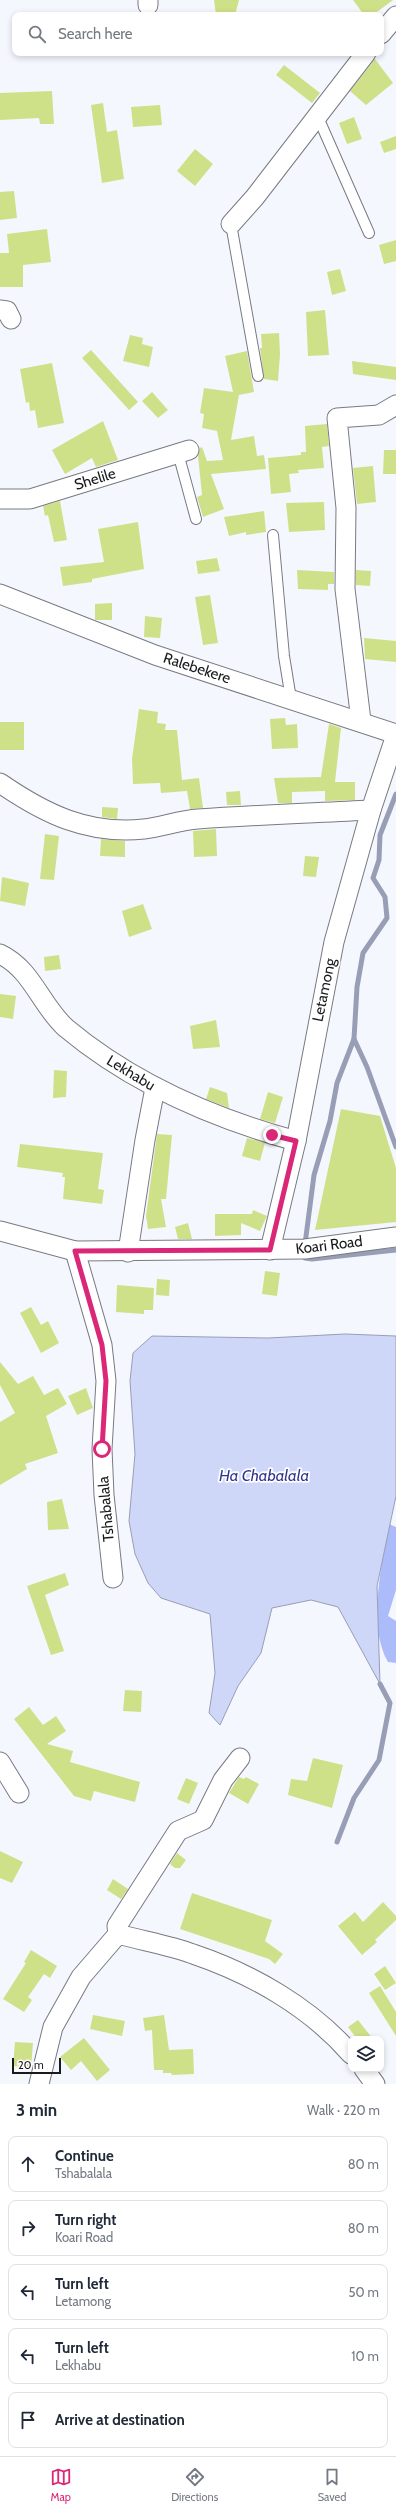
<!DOCTYPE html>
<meta charset="utf-8">
<style>
:root{--surface:#fff;--page:#f6f6f7;--text:#1f2937;--muted:#747a83;--line:#e0e1e3;--accent:#db2777}
body{margin:0;font-family:Cabin,sans-serif;background:var(--page);color:var(--text)}
.controls{position:absolute;right:12px;bottom:12px;display:grid;overflow:hidden;border-radius:8px;box-shadow:0 2px 6px #0003}
.controls button{width:36px;height:36px;display:grid;place-items:center;padding:0;border:0;border-bottom:1px solid var(--line);background:var(--surface);color:var(--text);font:20px sans-serif}
.scale{position:absolute;left:12px;bottom:10px;width:49px;box-sizing:border-box;padding-left:4px;border:2px solid #191a1d;border-top:0;font-size:11px;line-height:14px;white-space:nowrap;color:#191a1d;-webkit-text-stroke:3px #fff;paint-order:stroke}
.stop{position:absolute;width:12px;height:12px;margin:-9px;border:3px solid #db2777;border-radius:50%;background:#fff}
.stop.end{background:#db2777;border-color:#fff;box-shadow:0 1px 4px #0008}
.list{margin:0;padding:0;list-style:none}
h2{display:flex;justify-content:space-between;align-items:center;height:52px;margin:0;padding:0 16px;font-size:17px}
h2 small{font-size:13px;font-weight:400;color:var(--muted)}
.list li{display:grid;grid-template-columns:26px 1fr auto;gap:12px;align-items:center;box-sizing:border-box;height:56px;margin:0 8px 8px;padding:0 8px;border:1px solid var(--line);border-radius:8px}
.list b{display:block;font-size:15px;white-space:nowrap}
.list p{margin:0;font-size:13px;white-space:nowrap;color:var(--muted)}
.list em{font-size:13px;font-style:normal;color:var(--muted)}
.icon{flex:none;width:22px;height:22px;fill:none;stroke:currentColor;stroke-width:2;stroke-linecap:round;stroke-linejoin:round}
.map{position:relative;flex:none;width:396px;height:2084px;overflow:hidden}
.search{position:absolute;background:var(--surface);box-shadow:0 2px 6px #0003;left:12px;right:12px;top:12px;height:44px;display:flex;align-items:center;gap:10px;box-sizing:border-box;padding:0 14px;border-radius:8px;color:var(--muted);font-size:15px}
.sheet{height:372px;background:var(--surface)}
nav{display:flex;justify-content:space-around;align-items:center;box-sizing:border-box;height:56px;border-top:1px solid var(--line);background:var(--surface);font-size:11px;color:var(--muted)}
nav a{display:grid;justify-items:center;gap:2px}
nav .on{color:var(--accent)}
.map>svg:first-child{display:block}
.forest{fill:#acbbfa}
.water{fill:#ced7f7;stroke:#989eb6}
.lines{fill:none;stroke-linecap:round;stroke-linejoin:round}
.stream{stroke:#989eb6;stroke-width:5}
.building{fill:#cfe188}
.lane-casing{stroke:#787a82;stroke-width:12}
.street-casing{stroke:#787a82;stroke-width:21}
.lane{stroke:#fff;stroke-width:10}
.street{stroke:#fff;stroke-width:19}
.route{stroke:#db2777;stroke-width:5}
.labels{text-anchor:middle;stroke-width:3.5;stroke-linejoin:round;paint-order:stroke}
.street-label{font-size:15px;fill:#191a1d;stroke:#fff}
.water-label{font-size:16px;font-style:italic;fill:#2f358e;stroke:#fff}
</style>
<div class="map">
<svg width="396" height="2084" viewBox="0 0 396 2084">
<rect width="100%" height="100%" fill="#f5f7ff"/>
<path class="forest" d="M389 1524 396 1527V1590L388 1616 396 1621V1663L388 1662C367 1626 382 1563 389 1524Z"/>
<polygon class="water" points="345,1334 396,1336 396,1496 377,1586 380,1684 338,1607 311,1600 272,1608 261,1653 238,1686 220,1725 209,1713 215,1673 210,1614 161,1598 148,1583 135,1554 129,1521 135,1454 130,1381 133,1353 152,1336 268,1338"/>
<g class="lines">
<g class="stream">
<polyline points="354,1039 367,1067 396,1147"/>
<polyline points="305,1244 314,1175 330,1121 337,1083 354,1039 357,987 363,953 387,918 385,897 373,878 379,860 380,835 396,794"/>
<polyline points="305,1254 305,1258 312,1259 396,1250"/>
<polyline points="337,1842 354,1798 379,1760 390,1703 380,1684"/>
</g>
</g>
<g class="building">
<polygon points="214,0 239,0 235,15 216,15"/>
<polygon points="353,0 393,0 373,15 364,15"/>
<polygon points="375,59 393,83 366,105 350,91"/>
<polygon points="284,65 320,93 312,103 276,75"/>
<polygon points="52,91 54,124 40,124 39,118 0,120 0,93"/>
<polygon points="103,103 107,132 117,130 124,179 102,183 91,105"/>
<polygon points="160,105 162,125 133,127 131,107"/>
<polygon points="354,117 362,139 347,144 339,123"/>
<polygon points="396,136 396,149 384,153 380,142"/>
<polygon points="195,149 213,164 195,186 177,171"/>
<polygon points="14,191 17,218 0,220 0,192"/>
<polygon points="47,229 51,262 23,265 23,287 0,287 0,253 9,253 7,234"/>
<polygon points="396,240 396,261 384,264 379,245"/>
<polygon points="340,269 346,291 332,295 327,272"/>
<polygon points="325,310 329,355 308,356 306,312"/>
<polygon points="279,333 280,354 278,381 264,379 260,348 262,348 261,334"/>
<polygon points="130,335 143,338 142,344 153,347 149,367 123,361"/>
<polygon points="91,350 138,402 129,410 82,358"/>
<polygon points="247,351 254,392 239,395 231,440 254,436 257,456 264,455 266,469 211,474 224,509 203,517 197,497 202,495 198,456 200,448 202,447 207,461 223,460 217,431 202,428 204,414 200,413 204,388 233,392 225,356"/>
<polygon points="352,361 396,367 396,380 353,374"/>
<polygon points="52,363 64,423 38,428 35,410 30,411 29,402 26,403 20,369"/>
<polygon points="152,392 168,410 158,418 142,401"/>
<polygon points="103,421 118,460 96,467 92,458 65,474 52,450"/>
<polygon points="327,424 329,446 322,447 324,468 298,470 299,473 289,474 291,492 271,494 268,458 301,455 301,452 306,452 305,426"/>
<polygon points="384,450 396,450 396,474 383,474"/>
<polygon points="373,466 376,502 357,504 353,468"/>
<polygon points="60,501 67,540 54,542 48,515 45,516 43,506"/>
<polygon points="324,502 325,530 289,532 286,503"/>
<polygon points="264,511 266,532 246,535 246,532 229,536 224,517"/>
<polygon points="138,522 144,569 92,579 92,582 63,586 60,567 104,562 98,529"/>
<polygon points="217,558 220,571 198,574 196,561"/>
<polygon points="297,570 334,572 334,584 328,584 328,590 298,589"/>
<polygon points="356,570 371,571 370,586 356,585"/>
<polygon points="210,595 218,643 203,645 195,597"/>
<polygon points="112,603 112,620 95,620 95,604"/>
<polygon points="145,616 162,618 160,638 144,637"/>
<polygon points="364,638 396,641 396,662 365,659"/>
<polygon points="139,709 158,712 157,723 166,724 165,730 177,730 182,780 199,778 203,808 190,809 187,791 161,793 160,783 133,784 132,759"/>
<polygon points="285,718 286,725 297,724 298,748 272,749 270,719"/>
<rect x="0" y="722" width="24" height="28"/>
<polygon points="329,724 341,728 335,782 355,782 355,800 325,801 325,791 292,792 292,803 278,803 274,778 321,777"/>
<polygon points="240,791 241,805 227,805 226,792"/>
<polygon points="102,807 118,808 117,819 102,817"/>
<polygon points="216,829 217,856 194,857 193,831"/>
<polygon points="45,834 59,836 54,880 40,879"/>
<polygon points="101,839 125,841 125,857 100,856"/>
<polygon points="305,856 319,857 316,877 303,876"/>
<polygon points="2,877 29,883 25,906 0,901"/>
<polygon points="143,904 152,929 129,937 122,911"/>
<polygon points="59,955 61,969 45,971 44,957"/>
<polygon points="0,994 16,996 13,1019 0,1017"/>
<polygon points="216,1020 220,1047 193,1049 190,1026"/>
<polygon points="54,1070 67,1071 66,1097 53,1098"/>
<polygon points="210,1087 227,1093 229,1108 206,1099"/>
<polygon points="268,1092 283,1097 275,1123 260,1119"/>
<polygon points="341,1109 380,1116 396,1168 396,1222 315,1230"/>
<polygon points="157,1134 172,1135 166,1199 161,1199 166,1227 148,1229 146,1216"/>
<polygon points="247,1138 265,1143 260,1161 242,1156"/>
<polygon points="20,1144 103,1153 98,1189 104,1190 102,1204 63,1199 65,1177 62,1177 63,1173 17,1167"/>
<polygon points="253,1210 267,1216 260,1231 241,1223 241,1235 215,1236 215,1214 252,1214"/>
<polygon points="188,1223 192,1239 178,1239 175,1227"/>
<polygon points="265,1271 280,1273 277,1296 262,1294"/>
<polygon points="157,1279 170,1280 169,1296 156,1295"/>
<polygon points="117,1285 154,1288 153,1310 144,1310 144,1314 116,1312"/>
<polygon points="31,1307 41,1325 48,1321 59,1343 41,1353 20,1313"/>
<polygon points="0,1362 18,1384 33,1376 44,1395 58,1388 67,1404 46,1416 58,1453 25,1464 27,1469 0,1485 0,1422 15,1413 0,1385"/>
<polygon points="86,1388 93,1408 77,1415 68,1396"/>
<polygon points="62,1499 69,1529 48,1530 47,1502"/>
<polygon points="65,1573 69,1585 45,1595 64,1651 51,1655 27,1586"/>
<polygon points="125,1690 142,1691 141,1712 123,1711"/>
<polygon points="29,1707 43,1725 56,1716 66,1731 47,1744 73,1751 70,1762 140,1782 135,1802 94,1791 91,1801 74,1796 14,1719"/>
<polygon points="313,1758 343,1765 332,1808 288,1795 291,1779 307,1781"/>
<polygon points="239,1777 244,1779 246,1777 259,1784 248,1804 229,1793"/>
<polygon points="186,1778 198,1783 189,1804 177,1799"/>
<polygon points="0,1851 23,1862 12,1883 0,1878"/>
<polygon points="177,1853 186,1860 180,1868 175,1868 170,1864"/>
<polygon points="113,1879 128,1889 121,1899 107,1890"/>
<polygon points="192,1893 272,1920 265,1941 283,1954 275,1964 269,1959 180,1929"/>
<polygon points="383,1902 396,1916 396,1920 375,1940 377,1942 362,1955 338,1926 355,1912 363,1922"/>
<polygon points="31,1950 57,1966 50,1978 44,1974 28,1997 32,2000 24,2012 3,1999 26,1963 24,1962"/>
<polygon points="385,1966 396,1983 385,1990 374,1974"/>
<polygon points="380,1986 396,2012 396,2036 369,1993"/>
<polygon points="93,2015 125,2021 122,2036 90,2029"/>
<polygon points="164,2015 169,2050 193,2049 194,2074 172,2075 171,2073 163,2073 163,2070 154,2070 152,2030 145,2031 143,2018"/>
<polygon points="358,2020 373,2039 357,2039 348,2027"/>
<polygon points="84,2038 110,2070 97,2081 81,2061 71,2070 60,2057"/>
<polygon points="15,2042 33,2043 31,2068 13,2066"/>
</g>
<g class="lines">
<defs>
<g id="lane">
<polyline points="317,115 369,233"/>
<polyline points="231,224 258,376"/>
<polyline points="178,453 196,519"/>
<polyline points="273,535 284,656 291,699"/>
</g>
<g id="street">
<polyline points="148,0 148,5"/>
<polyline points="381,34 396,16"/>
<polyline points="231,224 255,197 366,53"/>
<polyline points="0,310 7,311 11,319"/>
<polyline points="0,499 30,499 189,450"/>
<polyline points="0,594 155,655 396,734"/>
<polyline points="361,721 345,589 346,508 337,418 379,415 396,405"/>
<path d="M0 783C45 814 88 835 144 829 162 827 180 820 198 819 255 815 313 813 371 810"/>
<path d="M0 954C32 969 41 1006 66 1028 133 1084 212 1118 296 1141"/>
<polyline points="0,1231 75,1251 305,1249 396,1237"/>
<polyline points="270,1250 296,1141 334,942 371,810 396,735"/>
<polyline points="75,1251 102,1345 106,1381 102,1449 104,1495 113,1578"/>
<polyline points="128,1252 145,1140 155,1088"/>
<polyline points="0,1762 19,1793"/>
<path d="M118 1934C143 1941 169 1945 193 1954 252 1974 310 2007 351 2054"/>
<polyline points="118,1934 117,1926 178,1831 203,1820 223,1780 240,1758"/>
<polyline points="364,2069 375,2084"/>
<polyline points="39,2084 53,2027 81,1977 118,1934"/>
</g>
</defs>
<use href="#lane" class="lane-casing"/>
<use href="#street" class="street-casing"/>
<use href="#lane" class="lane"/>
<use href="#street" class="street"/>
</g>
<g class="lines">
<polyline class="route" points="102,1449 106,1381 102,1345 75,1251 270,1250 296,1141 272,1135"/>
</g>
<g class="labels">
<g class="street-label">
<text transform="translate(95 479) rotate(-17)" y="5">Shelile</text>
<text transform="translate(197 668) rotate(18)" y="5">Ralebekere</text>
<text transform="translate(324 990) rotate(-78)" y="5">Letamong</text>
<text transform="translate(131 1073) rotate(31)" y="5">Lekhabu</text>
<text transform="translate(329 1245) rotate(-7)" y="5">Koari Road</text>
<text transform="translate(106 1509) rotate(-95)" y="5">Tshabalala</text>
</g>
<g class="water-label">
<text x="264" y="1481">Ha Chabalala</text>
</g>
</g>
</svg>
<div class="controls">
<button><svg class="icon" aria-label="layers" viewBox="0 0 24 24"><path d="M12 4l9 5-9 5-9-5zM3 14l9 5 9-5"/></svg></button>
</div>
<div class="scale">20 m</div>
<div class="stop" style="left:102px;top:1449px"></div>
<div class="stop end" style="left:272px;top:1135px"></div>
<div class="search"><svg class="icon" aria-label="search" viewBox="0 0 24 24"><circle cx="10" cy="10" r="6"/><path d="M15 15l6 6"/></svg>Search here</div>
</div>
<section class="sheet">
<h2>3 min<small>Walk · 220 m</small></h2>
<ul class="list">
<li><svg class="icon" aria-label="ahead" viewBox="0 0 24 24"><path d="M12 20V5M6 11l6-6 6 6"/></svg><div><b>Continue</b><p>Tshabalala</p></div><em>80 m</em></li>
<li><svg class="icon" aria-label="right" viewBox="0 0 24 24"><path d="M7 20v-9h11M14 6l5 5-5 5"/></svg><div><b>Turn right</b><p>Koari Road</p></div><em>80 m</em></li>
<li><svg class="icon" aria-label="left" viewBox="0 0 24 24"><path d="M17 20v-9H6M10 6l-5 5 5 5"/></svg><div><b>Turn left</b><p>Letamong</p></div><em>50 m</em></li>
<li><svg class="icon" aria-label="left" viewBox="0 0 24 24"><path d="M17 20v-9H6M10 6l-5 5 5 5"/></svg><div><b>Turn left</b><p>Lekhabu</p></div><em>10 m</em></li>
<li><svg class="icon" aria-label="arrive" viewBox="0 0 24 24"><path d="M6 21V4h12l-3 4 3 4H6"/></svg><div><b>Arrive at destination</b></div></li>
</ul>
</section>
<nav>
<a class="on"><svg class="icon" aria-label="map" viewBox="0 0 24 24"><path d="M3 6l6-2 6 2 6-2v14l-6 2-6-2-6 2zM9 4v14M15 6v14"/></svg>Map</a>
<a><svg class="icon" aria-label="directions" viewBox="0 0 24 24"><path d="M12 3l9 9-9 9-9-9zM9 14v-3h6M13 9l2 2-2 2"/></svg>Directions</a>
<a><svg class="icon" aria-label="saved" viewBox="0 0 24 24"><path d="M7 4h10v16l-5-4-5 4z"/></svg>Saved</a>
</nav>
